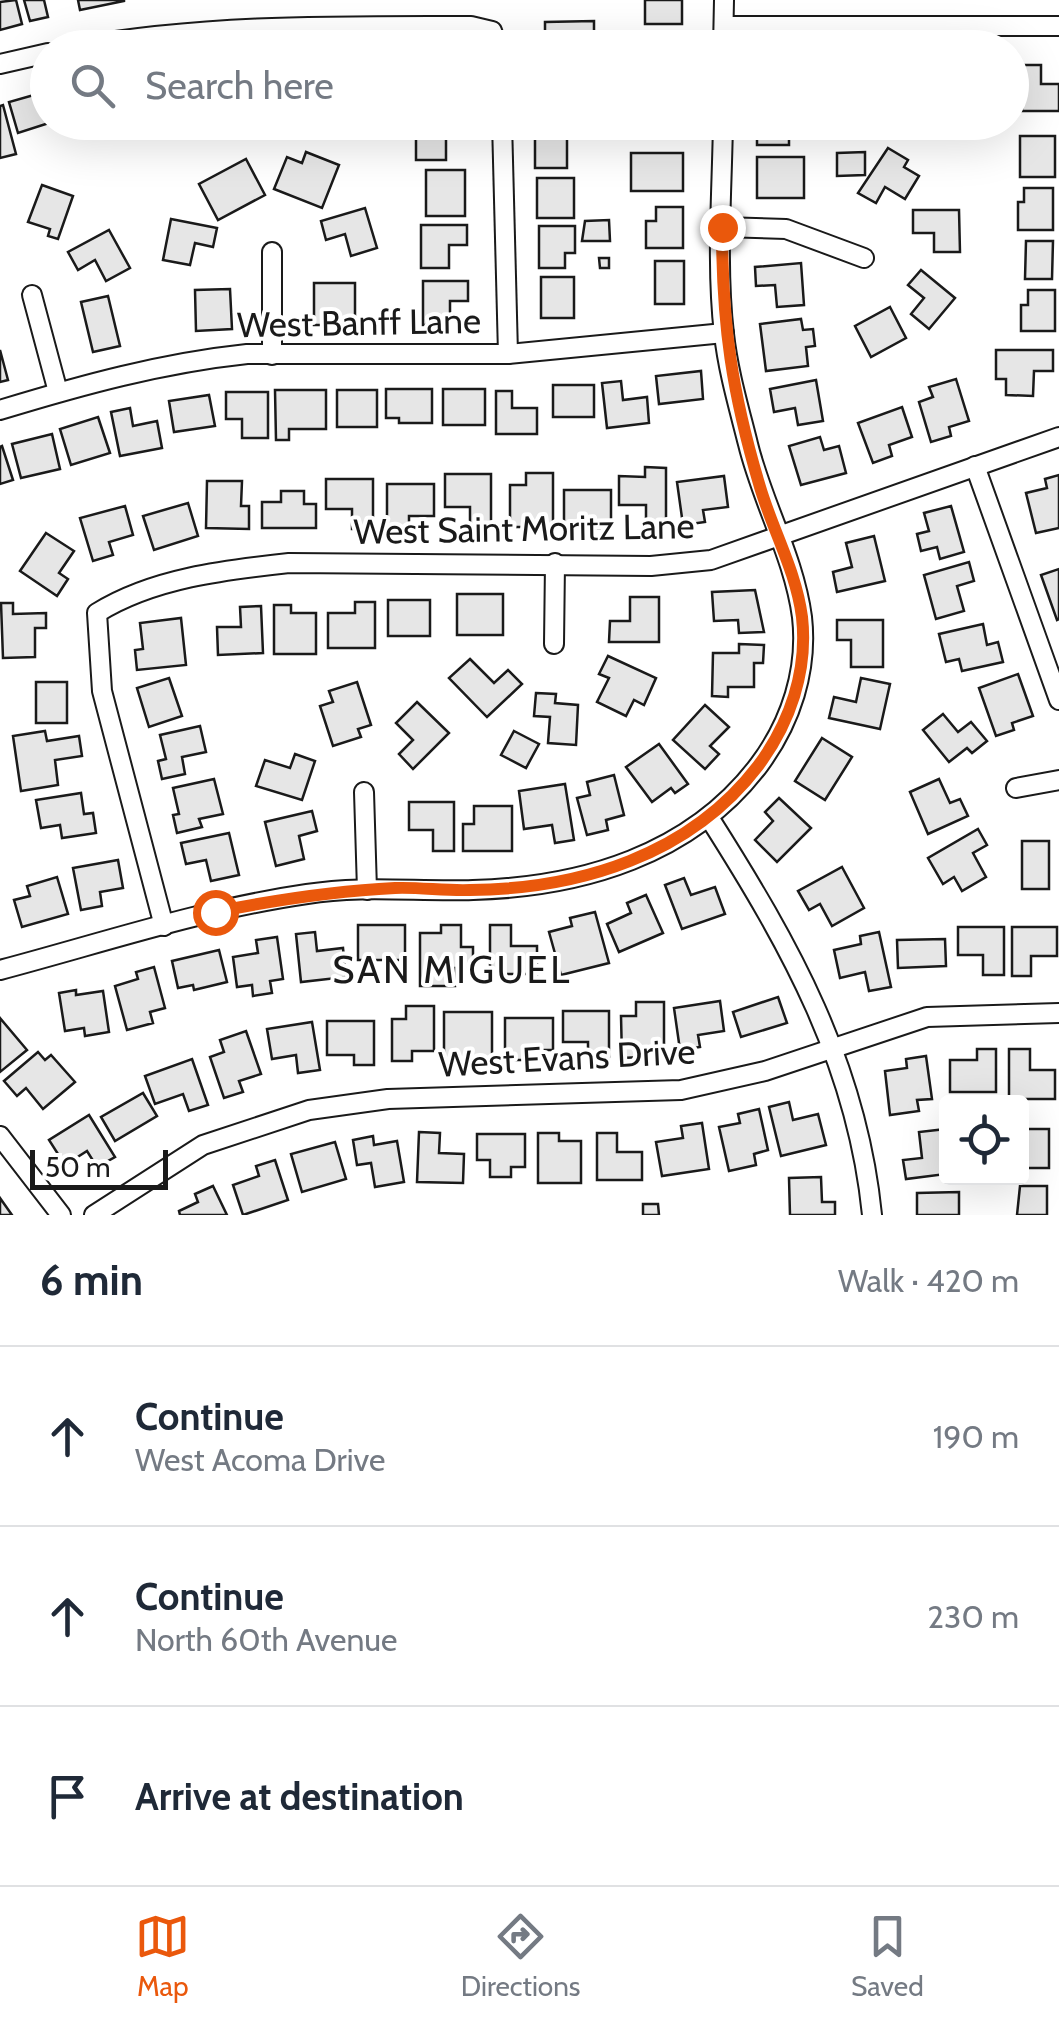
<!DOCTYPE html>
<meta charset="utf-8">
<style>
:root{--surface:#fff;--page:#f2f2f3;--text:#1f2937;--muted:#747a83;--line:#e0e1e3;--accent:#ea580c}
body{margin:0;font-family:Cabin,sans-serif;background:var(--page);color:var(--text)}
.controls{position:absolute;right:30px;bottom:30px;display:grid;overflow:hidden;border-radius:10px;box-shadow:0 10px 40px #0002}
.controls button{width:90px;height:90px;display:grid;place-items:center;padding:0;border:0;border-bottom:2px solid var(--line);background:var(--surface);color:var(--text);font:50px sans-serif}
.scale{position:absolute;left:30px;bottom:25px;width:138px;box-sizing:border-box;padding-left:10px;border:5px solid #1a1a1a;border-top:0;font-size:28px;line-height:35px;white-space:nowrap;color:#1a1a1a;-webkit-text-stroke:8px #fff;paint-order:stroke}
.stop{position:absolute;width:30px;height:30px;margin:-22px;border:8px solid #ea580c;border-radius:50%;background:#fff}
.stop.end{background:#ea580c;border-color:#fff;box-shadow:0 2px 10px #0008}
.list{margin:0;padding:0;list-style:none}
h2{display:flex;justify-content:space-between;align-items:center;height:130px;margin:0;padding:0 40px;font-size:42px}
h2 small{font-size:32px;font-weight:400;color:var(--muted)}
.list li{display:grid;grid-template-columns:65px 1fr auto;gap:30px;align-items:center;box-sizing:border-box;height:180px;padding:0 40px;border-top:2px solid var(--line)}
.list b{display:block;font-size:38px;white-space:nowrap}
.list p{margin:0;font-size:32px;white-space:nowrap;color:var(--muted)}
.list em{font-size:32px;font-style:normal;color:var(--muted)}
.icon{flex:none;width:55px;height:55px;fill:none;stroke:currentColor;stroke-width:2;stroke-linecap:round;stroke-linejoin:round}
.map{position:relative;flex:none;width:1059px;height:1215px;overflow:hidden}
.search{position:absolute;background:var(--surface);box-shadow:0 10px 40px #0002;left:30px;right:30px;top:30px;height:110px;display:flex;align-items:center;gap:25px;box-sizing:border-box;padding:0 35px;border-radius:55px;color:var(--muted);font-size:38px}
.sheet{height:670px;background:var(--surface)}
nav{display:flex;justify-content:space-around;align-items:center;box-sizing:border-box;height:140px;border-top:2px solid var(--line);background:var(--surface);font-size:28px;color:var(--muted)}
nav a{display:grid;justify-items:center;gap:5px}
nav .on{color:var(--accent)}
.map>svg:first-child{display:block}
.building{fill:#e6e6e6;stroke:#1a1a1a;stroke-width:2.5}
.lines{fill:none;stroke-linecap:round;stroke-linejoin:round}
.street-casing{stroke:#1a1a1a;stroke-width:22}
.street{stroke:#fff;stroke-width:18}
.route{stroke:#ea580c;stroke-width:12}
.labels{text-anchor:middle;stroke-width:8;stroke-linejoin:round;paint-order:stroke}
.street-label{font-size:35px;fill:#1a1a1a;stroke:#fff}
.neighbourhood-label{font-size:38px;letter-spacing:2.5px;fill:#1a1a1a;stroke:#fff}
</style>
<div class="map">
<svg width="1059" height="1215" viewBox="0 0 1059 1215">
<rect width="100%" height="100%" fill="#fff"/>
<g class="building">
<polygon points="16,0 22,24 0,30 0,2"/>
<polygon points="24,0 44,0 48,17 30,21"/>
<polygon points="78,0 124,0 124,1 80,10"/>
<rect x="645" y="0" width="37" height="24"/>
<polygon points="594,21 594,48 563,48 563,37 545,37 545,22"/>
<rect x="648" y="34" width="37" height="14"/>
<polygon points="1022,65 1041,65 1041,84 1059,84 1059,111 1022,111"/>
<polygon points="48,91 48,122 52,122 18,133 9,102"/>
<polygon points="3,105 16,154 0,158 0,106"/>
<polygon points="416,122 463,122 463,136 446,136 446,160 416,160"/>
<rect x="646" y="122" width="37" height="13"/>
<polygon points="757,122 811,122 811,134 789,134 789,145 757,145"/>
<rect x="535" y="126" width="32" height="42"/>
<rect x="1020" y="136" width="35" height="41"/>
<polygon points="888,148 908,160 904,167 919,176 905,199 885,187 876,203 858,193"/>
<polygon points="306,152 339,165 322,208 274,189 287,157 302,163"/>
<polygon points="865,152 865,175 837,176 837,153"/>
<rect x="631" y="153" width="52" height="38"/>
<rect x="757" y="157" width="47" height="41"/>
<polygon points="246,159 265,195 218,220 199,184"/>
<rect x="426" y="170" width="39" height="46"/>
<rect x="537" y="178" width="37" height="40"/>
<polygon points="42,185 73,196 58,239 48,236 50,229 28,222"/>
<polygon points="1024,188 1053,188 1053,230 1018,230 1018,202 1024,202"/>
<polygon points="656,207 683,207 683,248 646,248 646,221 656,221"/>
<polygon points="365,208 377,248 351,256 345,234 326,240 321,221"/>
<polygon points="913,210 959,210 960,252 934,252 934,233 913,233"/>
<polygon points="171,219 217,228 213,247 195,243 190,265 163,260"/>
<polygon points="609,220 610,241 582,241 585,221"/>
<polygon points="421,225 467,225 467,245 449,245 449,268 421,268"/>
<polygon points="539,226 575,226 575,253 565,253 565,268 539,268"/>
<polygon points="109,230 130,268 106,281 95,260 78,270 68,252"/>
<polygon points="1026,241 1053,241 1052,279 1025,279"/>
<polygon points="599,258 609,258 609,268 600,268"/>
<rect x="655" y="261" width="29" height="43"/>
<polygon points="801,263 804,305 777,307 775,285 756,286 755,267"/>
<polygon points="921,270 955,298 929,329 911,314 924,298 908,285"/>
<rect x="541" y="277" width="33" height="41"/>
<polygon points="423,281 468,281 468,301 450,301 450,325 423,325"/>
<rect x="314" y="283" width="41" height="42"/>
<polygon points="230,289 232,329 196,331 195,290"/>
<polygon points="1028,290 1055,290 1055,331 1021,331 1021,305 1028,305"/>
<polygon points="108,296 120,346 93,352 81,302"/>
<polygon points="890,307 906,338 871,357 855,326"/>
<polygon points="801,319 803,330 813,329 815,346 806,347 808,366 766,371 760,324"/>
<polygon points="0,350 8,380 0,382"/>
<polygon points="996,350 1053,350 1053,371 1034,371 1033,396 1006,395 1006,379 996,379"/>
<polygon points="701,371 703,399 659,404 656,376"/>
<polygon points="956,379 969,421 949,427 951,436 931,442 919,402 933,397 929,387"/>
<polygon points="816,380 823,421 798,425 795,408 774,412 770,389"/>
<polygon points="621,381 623,400 647,397 649,423 607,428 602,383"/>
<rect x="553" y="385" width="41" height="32"/>
<polygon points="386,389 432,389 432,423 399,423 399,418 386,418"/>
<rect x="443" y="389" width="42" height="36"/>
<polygon points="275,390 326,390 326,429 289,429 289,440 276,440"/>
<rect x="337" y="390" width="40" height="37"/>
<polygon points="496,391 512,391 512,408 537,408 537,434 496,434"/>
<polygon points="226,392 268,392 268,438 242,438 242,419 226,419"/>
<polygon points="209,395 215,426 174,432 169,401"/>
<polygon points="902,407 912,437 889,445 892,456 873,463 858,423"/>
<polygon points="130,408 133,426 157,421 162,448 120,456 111,412"/>
<polygon points="98,417 110,453 71,465 60,429"/>
<polygon points="52,434 60,469 21,478 12,444"/>
<polygon points="820,437 824,450 839,446 846,473 801,485 789,446"/>
<polygon points="2,446 13,480 0,484 0,447"/>
<polygon points="645,467 666,468 666,526 646,526 646,505 619,505 619,476 645,477"/>
<polygon points="526,473 553,473 553,527 510,527 510,485 526,485"/>
<polygon points="445,474 491,474 491,526 470,526 470,507 445,507"/>
<polygon points="1059,475 1059,528 1036,533 1026,493 1047,488 1045,479"/>
<polygon points="724,476 728,507 703,510 705,522 683,525 677,482"/>
<polygon points="326,479 373,479 373,529 352,529 352,509 326,509"/>
<polygon points="207,481 242,481 241,506 249,506 249,529 206,528"/>
<polygon points="387,484 434,484 434,516 409,516 409,528 387,528"/>
<rect x="564" y="490" width="47" height="38"/>
<polygon points="281,491 304,491 304,504 316,504 316,528 262,528 262,502 281,502"/>
<polygon points="188,503 198,536 154,550 143,516"/>
<polygon points="125,506 133,535 109,542 113,555 93,561 80,518"/>
<polygon points="951,506 964,552 940,559 937,547 921,551 917,534 929,531 924,513"/>
<polygon points="46,533 74,551 59,573 68,579 57,596 20,571"/>
<polygon points="874,536 885,581 837,592 833,572 852,567 846,543"/>
<polygon points="969,562 974,581 957,586 964,611 936,619 924,575"/>
<polygon points="1059,569 1059,619 1057,620 1041,575"/>
<polygon points="755,590 764,632 739,633 738,620 714,621 712,592"/>
<rect x="457" y="594" width="46" height="41"/>
<polygon points="630,597 659,597 659,642 609,642 610,621 630,621"/>
<rect x="388" y="600" width="42" height="36"/>
<polygon points="355,602 375,602 375,648 328,648 328,613 355,613"/>
<polygon points="1,603 13,603 13,614 46,613 46,628 35,628 35,657 3,658"/>
<polygon points="274,605 291,605 291,613 316,613 316,654 274,654"/>
<polygon points="261,606 263,653 218,655 217,627 241,627 240,607"/>
<polygon points="181,618 186,665 137,670 135,650 143,649 140,623"/>
<polygon points="837,620 883,620 883,667 851,667 851,640 837,640"/>
<polygon points="983,624 987,645 998,642 1003,662 962,671 959,659 946,662 939,634"/>
<polygon points="739,644 764,645 763,663 754,663 754,687 728,687 728,697 712,696 713,653 739,653"/>
<polygon points="608,656 656,678 644,705 634,700 626,716 597,702 609,678 599,674"/>
<polygon points="470,659 494,683 508,670 522,684 487,717 449,678"/>
<polygon points="1018,674 1033,716 1012,723 1014,730 996,736 979,688"/>
<polygon points="169,678 182,716 149,727 137,688"/>
<polygon points="861,678 890,684 880,729 829,718 834,697 856,702"/>
<rect x="36" y="682" width="31" height="41"/>
<polygon points="357,682 371,725 358,729 361,737 333,746 320,706 333,702 329,691"/>
<polygon points="536,693 556,694 555,703 578,705 576,745 548,743 550,717 534,716"/>
<polygon points="417,702 449,733 413,769 399,754 413,740 396,723"/>
<polygon points="705,705 729,727 710,746 719,754 705,769 673,740"/>
<polygon points="943,714 958,732 971,722 987,741 972,753 967,748 949,762 923,730"/>
<polygon points="200,726 206,752 182,757 185,774 162,779 158,761 166,759 160,735"/>
<polygon points="45,731 47,741 79,736 82,756 55,760 58,785 21,791 13,736"/>
<polygon points="514,731 539,744 526,768 501,755"/>
<polygon points="822,738 852,757 825,800 795,781"/>
<polygon points="659,744 688,784 675,793 671,788 652,802 626,767"/>
<polygon points="295,754 315,761 302,800 256,786 265,760 290,768"/>
<polygon points="614,775 624,815 606,820 608,830 587,835 577,798 590,795 587,782"/>
<polygon points="214,779 223,814 199,819 202,827 177,833 173,815 179,814 173,788"/>
<polygon points="939,779 950,803 960,799 968,816 928,834 910,792"/>
<polygon points="565,784 574,840 555,843 552,825 524,829 519,791"/>
<polygon points="81,793 84,814 93,813 96,833 62,838 60,825 41,828 36,800"/>
<polygon points="779,798 811,828 777,862 755,840 773,821 765,812"/>
<polygon points="409,802 454,802 454,851 433,851 433,830 409,830"/>
<polygon points="474,806 512,806 512,851 463,851 463,824 474,824"/>
<polygon points="312,811 317,831 299,836 304,859 276,866 265,822"/>
<polygon points="978,829 987,845 973,853 986,877 962,891 954,877 943,884 928,858"/>
<polygon points="229,833 239,875 211,881 206,860 186,864 181,843"/>
<rect x="1022" y="841" width="27" height="48"/>
<polygon points="118,860 123,888 100,892 102,906 81,910 73,868"/>
<polygon points="842,867 864,908 832,926 820,904 809,910 798,891"/>
<polygon points="57,877 68,914 22,927 14,900 30,896 27,886"/>
<polygon points="684,878 691,895 715,887 725,914 682,929 665,885"/>
<polygon points="646,895 663,933 619,952 607,924 631,913 627,903"/>
<polygon points="595,912 609,963 561,975 549,932 572,926 570,918"/>
<rect x="358" y="925" width="47" height="35"/>
<polygon points="441,925 461,925 461,947 473,947 473,968 455,968 455,986 420,986 420,933 441,933"/>
<polygon points="490,925 511,925 511,946 537,946 537,974 490,974"/>
<polygon points="958,927 1004,927 1004,975 983,975 983,955 958,955"/>
<polygon points="1012,927 1057,927 1057,956 1031,956 1031,976 1012,976"/>
<polygon points="315,932 317,951 343,948 346,977 301,982 296,934"/>
<polygon points="879,932 891,987 869,991 865,972 840,978 834,950 861,944 860,936"/>
<polygon points="277,937 283,979 270,981 272,993 253,996 252,985 237,987 233,957 258,953 256,940"/>
<polygon points="945,939 946,966 898,968 897,940"/>
<polygon points="219,950 227,982 194,990 193,985 178,988 172,961"/>
<polygon points="154,967 165,1008 150,1012 153,1023 127,1030 115,986 138,979 136,972"/>
<polygon points="76,990 76,995 103,991 109,1032 85,1036 84,1028 65,1031 59,993"/>
<polygon points="778,997 787,1023 741,1037 733,1012"/>
<polygon points="720,1001 724,1031 698,1035 700,1047 680,1050 674,1008"/>
<polygon points="636,1002 664,1002 664,1048 641,1048 642,1057 622,1058 621,1016 636,1016"/>
<polygon points="406,1006 434,1006 434,1051 412,1051 412,1061 392,1061 392,1019 406,1019"/>
<polygon points="563,1011 609,1011 609,1060 588,1060 588,1042 563,1042"/>
<polygon points="444,1012 492,1012 492,1061 444,1062"/>
<polygon points="0,1018 27,1050 0,1072"/>
<polygon points="505,1018 553,1018 553,1050 526,1050 526,1060 505,1060"/>
<polygon points="327,1021 374,1021 374,1065 354,1065 354,1055 327,1055"/>
<polygon points="312,1022 320,1070 298,1073 296,1055 272,1059 267,1029"/>
<polygon points="246,1031 261,1074 239,1081 243,1092 224,1098 210,1057 224,1052 220,1040"/>
<polygon points="977,1049 996,1049 996,1092 950,1092 950,1060 977,1060"/>
<polygon points="1009,1049 1030,1049 1030,1070 1055,1070 1055,1099 1009,1099"/>
<polygon points="38,1052 45,1060 51,1055 75,1082 43,1109 26,1088 17,1096 4,1081"/>
<polygon points="926,1056 932,1099 917,1100 919,1111 890,1115 885,1071 907,1068 906,1059"/>
<polygon points="192,1059 208,1105 189,1111 183,1094 155,1104 145,1076"/>
<polygon points="143,1093 157,1116 115,1141 101,1117"/>
<polygon points="789,1102 793,1120 818,1114 826,1145 781,1156 769,1107"/>
<polygon points="759,1109 768,1150 754,1154 756,1165 729,1171 719,1127 740,1123 738,1114"/>
<polygon points="89,1115 115,1157 97,1167 87,1151 65,1165 49,1140"/>
<polygon points="702,1123 709,1169 662,1176 656,1142 683,1138 681,1126"/>
<polygon points="946,1129 946,1174 906,1179 903,1160 922,1158 919,1132"/>
<polygon points="1024,1129 1049,1129 1049,1168 1022,1168"/>
<polygon points="419,1132 440,1133 439,1153 464,1154 463,1183 417,1182"/>
<polygon points="538,1133 559,1133 559,1141 581,1141 581,1183 538,1183"/>
<polygon points="597,1133 617,1133 617,1152 642,1152 642,1180 597,1180"/>
<polygon points="477,1134 525,1134 525,1167 511,1167 511,1177 490,1177 490,1160 477,1160"/>
<polygon points="373,1136 374,1145 397,1141 404,1182 375,1187 371,1163 357,1165 353,1140"/>
<polygon points="335,1142 346,1179 302,1192 291,1154"/>
<polygon points="275,1160 288,1200 243,1215 233,1185 259,1176 256,1166"/>
<polygon points="821,1177 822,1202 835,1202 835,1215 790,1215 789,1178"/>
<polygon points="213,1186 227,1215 180,1215 179,1211 198,1202 195,1194"/>
<polygon points="1020,1186 1047,1186 1047,1215 1017,1215"/>
<polygon points="959,1192 959,1215 917,1215 917,1193"/>
<polygon points="0,1198 12,1215 0,1215"/>
<polygon points="643,1204 658,1204 659,1215 643,1215"/>
</g>
<g class="lines">
<defs>
<g id="street">
<polyline points="724,26 1059,26"/>
<path d="M72 48C205 24 336 26 471 26L492 31 498 48"/>
<polyline points="723,48 724,0"/>
<polyline points="0,64 48,53"/>
<polyline points="502,122 508,354"/>
<polyline points="722,227 786,229 864,258"/>
<polyline points="32,295 58,392"/>
<polyline points="272,355 272,252"/>
<path d="M0 410C82 385 162 363 247 354H508L724 333"/>
<polyline points="975,466 1059,700"/>
<polyline points="554,644 555,563"/>
<polyline points="1016,788 1059,780"/>
<polyline points="364,792 367,890"/>
<path d="M710 819C790 945 857 1064 872 1215"/>
<path d="M164 926 102 691 97 613C153 578 225 570 289 563L651 566 711 560 1059 437"/>
<path d="M0 970C102 943 203 909 307 894 363 885 418 892 473 890 582 887 691 855 759 765 791 722 808 670 802 617 794 557 762 502 748 444 739 408 728 371 724 334 716 265 722 192 723 122"/>
<polyline points="0,1136 61,1215"/>
<polyline points="94,1215 203,1145 309,1110 388,1099 681,1090 765,1071 927,1017 1059,1013"/>
</g>
</defs>
<use href="#street" class="street-casing"/>
<use href="#street" class="street"/>
</g>
<g class="lines">
<path class="route" d="M215 912C275 900 333 891 395 888 420 887 445 891 470 890 580 889 690 855 758 766 790 723 808 671 802 617 796 571 773 531 760 487 732 393 722 325 722 227"/>
</g>
<g class="labels">
<g class="street-label">
<text transform="translate(359 323) rotate(-1)" y="12">West Banff Lane</text>
<text transform="translate(524 529) rotate(-1)" y="12">West Saint Moritz Lane</text>
<text transform="translate(567 1058) rotate(-3)" y="12">West Evans Drive</text>
</g>
<g class="neighbourhood-label">
<text x="452" y="983">SAN MIGUEL</text>
</g>
</g>
</svg>
<div class="controls">
<button><svg class="icon" aria-label="locate" viewBox="0 0 24 24"><circle cx="12" cy="12" r="6"/><path d="M12 2v4M12 18v4M2 12h4M18 12h4"/></svg></button>
</div>
<div class="scale">50 m</div>
<div class="stop" style="left:215px;top:912px"></div>
<div class="stop end" style="left:722px;top:227px"></div>
<div class="search"><svg class="icon" aria-label="search" viewBox="0 0 24 24"><circle cx="10" cy="10" r="6"/><path d="M15 15l6 6"/></svg>Search here</div>
</div>
<section class="sheet">
<h2>6 min<small>Walk · 420 m</small></h2>
<ul class="list">
<li><svg class="icon" aria-label="ahead" viewBox="0 0 24 24"><path d="M12 20V5M6 11l6-6 6 6"/></svg><div><b>Continue</b><p>West Acoma Drive</p></div><em>190 m</em></li>
<li><svg class="icon" aria-label="ahead" viewBox="0 0 24 24"><path d="M12 20V5M6 11l6-6 6 6"/></svg><div><b>Continue</b><p>North 60th Avenue</p></div><em>230 m</em></li>
<li><svg class="icon" aria-label="arrive" viewBox="0 0 24 24"><path d="M6 21V4h12l-3 4 3 4H6"/></svg><div><b>Arrive at destination</b></div></li>
</ul>
</section>
<nav>
<a class="on"><svg class="icon" aria-label="map" viewBox="0 0 24 24"><path d="M3 6l6-2 6 2 6-2v14l-6 2-6-2-6 2zM9 4v14M15 6v14"/></svg>Map</a>
<a><svg class="icon" aria-label="directions" viewBox="0 0 24 24"><path d="M12 3l9 9-9 9-9-9zM9 14v-3h6M13 9l2 2-2 2"/></svg>Directions</a>
<a><svg class="icon" aria-label="saved" viewBox="0 0 24 24"><path d="M7 4h10v16l-5-4-5 4z"/></svg>Saved</a>
</nav>
